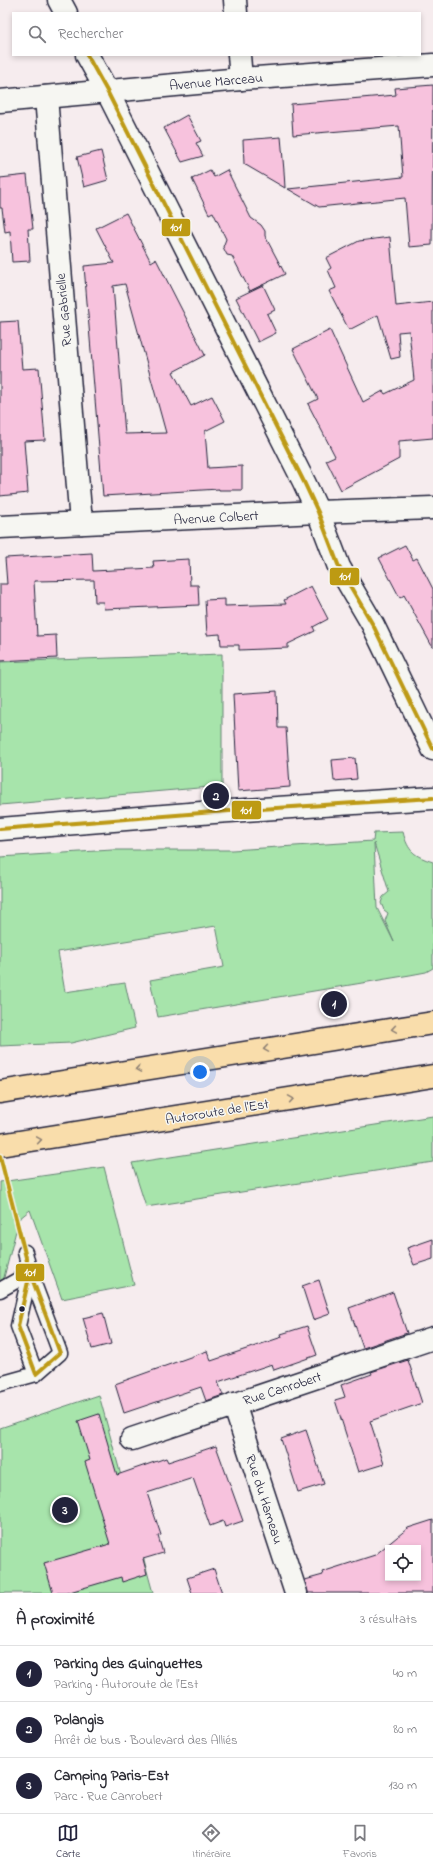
<!DOCTYPE html>
<html lang="fr">
<meta charset="utf-8">
<style>
:root{--surface:#fff;--page:#f7f7f7;--text:#2b2b33;--muted:#7c7c81;--line:#e1e1e2;--accent:#22223b}
body{margin:0;font-family:"Indie Flower",sans-serif;background:var(--page);color:var(--text)}
.controls{position:absolute;right:12px;bottom:12px;display:grid;overflow:hidden;border-radius:0px;box-shadow:0 2px 6px #0003}
.controls button{width:36px;height:36px;display:grid;place-items:center;padding:0;border:0;border-bottom:1px solid var(--line);background:var(--surface);color:var(--text);font:20px sans-serif}
.you{position:absolute;left:200px;top:1072px;width:14px;height:14px;margin:-10px;border:3px solid #fff;border-radius:50%;background:#1a73e8;box-shadow:0 0 0 6px #1a73e833}
.badge{display:grid;place-items:center;width:26px;height:26px;border-radius:50%;background:var(--accent);color:#fff;font-size:13px;font-weight:700}
.pin{position:absolute;translate:-50% -50%;border:2px solid #fff;box-shadow:0 1px 4px #0006}
.list{margin:0;padding:0;list-style:none}
h2{display:flex;justify-content:space-between;align-items:center;height:52px;margin:0;padding:0 16px;font-size:17px}
h2 small{font-size:13px;font-weight:400;color:var(--muted)}
.list li{display:grid;grid-template-columns:26px 1fr auto;gap:12px;align-items:center;box-sizing:border-box;height:56px;padding:0 16px;border-top:1px solid var(--line)}
.list b{display:block;font-size:15px;white-space:nowrap}
.list p{margin:0;font-size:13px;white-space:nowrap;color:var(--muted)}
.list em{font-size:13px;font-style:normal;color:var(--muted)}
.icon{flex:none;width:22px;height:22px;fill:none;stroke:currentColor;stroke-width:2;stroke-linecap:round;stroke-linejoin:round}
.map{position:relative;flex:none;width:433px;height:1593px;overflow:hidden}
.search{position:absolute;background:var(--surface);box-shadow:0 2px 6px #0003;left:12px;right:12px;top:12px;height:44px;display:flex;align-items:center;gap:10px;box-sizing:border-box;padding:0 14px;border-radius:0px;color:var(--muted);font-size:15px}
.sheet{height:220px;background:var(--surface)}
nav{display:flex;justify-content:space-around;align-items:center;box-sizing:border-box;height:56px;border-top:1px solid var(--line);background:var(--surface);font-size:11px;color:var(--muted)}
nav a{display:grid;justify-items:center;gap:2px}
nav .on{color:var(--accent)}
.map>svg:first-child{display:block}
.green{fill:#a7e4ab;stroke:#648373;fill-rule:evenodd}
.building{fill:#f7c2dd;stroke:#22223b;fill-rule:evenodd}
.lines{fill:none;stroke-linecap:round;stroke-linejoin:round}
.service-casing{stroke:#22223b;stroke-width:17}
.minor-casing{stroke:#22223b;stroke-width:25}
.tertiary-casing{stroke:#22223b;stroke-width:25}
.motorway-casing{stroke:#22223b;stroke-width:25}
.service{stroke:#f6f6f2;stroke-width:14}
.minor{stroke:#f6f6f2;stroke-width:22}
.tertiary{stroke:#f6f6f2;stroke-width:22}
.motorway{stroke:#f9ddab;stroke-width:22}
.bus-1-casing{stroke:#f6f6f2;stroke-width:7}
.bus-1{stroke:#bd9a12;stroke-width:4}
.oneway{stroke:#8e8073}
.bus-dot{fill:#22223b;stroke:#f6f6f2;stroke-width:1.5}
.labels{text-anchor:middle;stroke-width:3;stroke-linejoin:round;paint-order:stroke}
.street-label{font-size:14px;fill:#22223b;stroke:#f6f6f2}
.line-badge{stroke:#f6f6f2;stroke-width:1.5}
.badge-label{font-size:11px;text-anchor:middle;font-weight:bold;fill:#fff}
</style>
<div class="map">
<svg width="433" height="1593" viewBox="0 0 433 1593">
<rect width="100%" height="100%" fill="#f6ecee"/>
<filter id="ink" filterUnits="userSpaceOnUse"><feTurbulence type="fractalNoise" baseFrequency=".025" numOctaves="2"/><feDisplacementMap in="SourceGraphic" scale="8" xChannelSelector="R" yChannelSelector="G"/><feConvolveMatrix kernelMatrix="1 2 1 2 8 2 1 2 1" color-interpolation-filters="sRGB"/></filter>
<g filter="url(#ink)">
<g class="green">
<polygon points="222,654 222,786 0,805 0,662"/>
<path d="M403 832C408 852 415 856 433 862V968L426 972 410 975 158 1017 150 980 224 967 216 926 58 952 65 992 125 983 135 1028 71 1043 0 1046V857L112 850H232L373 841 374 833ZM374 843 389 892 383 897 381 903 384 910 388 913 385 921 394 942 377 908Z"/>
<polygon points="433,1116 433,1162 146,1207 132,1163"/>
<polygon points="104,1167 134,1285 62,1299 30,1210 19,1219 0,1293 0,1182"/>
<polygon points="99,1395 153,1593 0,1593 0,1428"/>
</g>
<g class="building">
<polygon points="433,85 432,245 409,247 405,198 319,207 288,189 403,177 399,126 293,135 291,104 396,95 395,88"/>
<polygon points="187,115 201,141 196,143 203,156 182,162 164,128"/>
<polygon points="281,137 284,171 285,188 244,164 243,140"/>
<polygon points="101,151 108,180 84,187 77,157"/>
<polygon points="210,170 214,177 227,170 251,218 261,225 265,231 265,236 285,274 250,291 232,256 227,255 223,247 226,239 213,212 209,214 192,179"/>
<polygon points="27,175 33,229 28,229 30,261 12,262 10,231 5,232 2,208 0,208 0,178"/>
<path d="M126 213 151 262 156 259 205 355 173 372 191 406 212 396 225 421 205 431 208 468 242 466V490H219V489L103 496 84 266 114 263 96 228ZM125 284 166 433 125 434 113 286Z"/>
<polygon points="390,237 396,306 433,302 433,438 399,441 399,459 341,490 326,460 335,456 308,404 318,399 293,349 330,330 363,402 383,391 385,394 414,380 409,331 398,332 400,357 391,359 378,315 349,330 329,291 336,288 328,270 331,268 326,258 359,241"/>
<polygon points="263,285 275,310 267,314 276,333 258,342 236,298"/>
<polygon points="18,321 22,369 39,368 45,440 24,441 28,493 0,496 0,322"/>
<polygon points="405,545 413,560 417,558 433,589 433,648 404,595 400,598 379,558"/>
<polygon points="92,553 93,571 154,568 153,561 189,559 190,585 198,585 199,605 104,609 103,602 95,602 94,580 34,581 37,636 56,635 57,658 0,661 0,584 7,584 5,558"/>
<polygon points="311,586 328,619 313,627 315,631 288,644 288,648 239,650 239,645 221,645 220,634 207,635 205,600 225,599 225,606 286,604 284,600"/>
<polygon points="277,691 278,728 286,728 290,787 238,791 233,694"/>
<polygon points="355,758 357,779 334,781 332,760"/>
<polygon points="433,1239 433,1259 414,1265 407,1248"/>
<polygon points="319,1280 330,1314 313,1320 302,1286"/>
<polygon points="393,1292 407,1333 363,1348 349,1308"/>
<polygon points="103,1313 111,1344 92,1349 83,1318"/>
<polygon points="307,1326 317,1355 274,1370 272,1364 218,1382 223,1395 206,1401 201,1387 124,1413 115,1384 207,1351 211,1361 282,1337 281,1334"/>
<polygon points="408,1360 422,1403 370,1421 384,1464 358,1472 335,1400 345,1397 341,1385 372,1374 371,1372"/>
<polygon points="99,1414 117,1475 166,1458 168,1462 216,1446 243,1521 225,1527 223,1521 210,1526 193,1478 147,1493 161,1535 158,1536 163,1553 143,1559 147,1574 122,1582 121,1577 66,1593 53,1593 44,1563 110,1544 85,1462 90,1460 78,1421"/>
<polygon points="306,1430 324,1484 298,1492 281,1439"/>
<path d="M433 1520V1593H308L305 1580 323 1575 322 1572 375 1555 408 1528ZM388 1548H418V1578H388Z"/>
<polygon points="214,1569 222,1593 192,1593 187,1578"/>
</g>
<g class="lines">
<defs>
<g id="service">
<polyline points="30,1273 18,1326 36,1374"/>
<polyline points="0,1290 30,1273"/>
<polyline points="0,1384 36,1374 60,1353 30,1273 25,1252"/>
</g>
<g id="minor">
<polyline points="235,0 236,13"/>
<polyline points="239,55 241,79"/>
<polyline points="46,97 81,523"/>
<polyline points="0,101 241,79 433,65"/>
<polyline points="0,527 318,512 433,508"/>
<polyline points="0,829 214,812 433,798"/>
<polyline points="234,1404 296,1593"/>
<polyline points="132,1439 433,1338"/>
</g>
<g id="tertiary">
<polyline points="59,0 66,13"/>
<polyline points="87,55 107,91 304,482 318,512 339,567 373,625 433,749"/>
</g>
<g id="motorway">
<polyline points="0,1092 433,1023"/>
<polyline points="0,1145 433,1076"/>
</g>
</defs>
<use href="#service" class="service-casing"/>
<use href="#minor" class="minor-casing"/>
<use href="#tertiary" class="tertiary-casing"/>
<use href="#motorway" class="motorway-casing"/>
<use href="#service" class="service"/>
<use href="#minor" class="minor"/>
<use href="#tertiary" class="tertiary"/>
<use href="#motorway" class="motorway"/>
<defs>
<g id="bus-1">
<polyline points="87,55 107,91 304,482 318,512 339,567 373,625 433,749"/>
<polyline points="0,829 214,812 433,798"/>
<polyline points="0,1156 30,1273"/>
<polygon points="30,1273 60,1353 36,1374 18,1326"/>
</g>
</defs>
<use href="#bus-1" class="bus-1-casing"/>
<use href="#bus-1" class="bus-1"/>
</g>
<defs><path id="oneway-chevron" d="M-2-3.5L2.5 0L-2 3.5" fill="none" stroke-width="1.6" stroke-linecap="round" stroke-linejoin="round"/></defs>
<g class="oneway">
<use href="#oneway-chevron" transform="translate(394 1029) rotate(171)"/>
<use href="#oneway-chevron" transform="translate(266 1049) rotate(171)"/>
<use href="#oneway-chevron" transform="translate(138 1069) rotate(171)"/>
<use href="#oneway-chevron" transform="translate(291 1099) rotate(-9)"/>
<use href="#oneway-chevron" transform="translate(39 1140) rotate(-9)"/>
</g>
</g>
<circle class="bus-dot" cx="22" cy="1309" r="3.5"/>
<g class="labels">
<g class="street-label">
<text transform="translate(216 81) rotate(-5)" y="5">Avenue Marceau</text>
<text transform="translate(63 310) rotate(-95)" y="5">Rue Gabrielle</text>
<text transform="translate(216 517) rotate(-3)" y="5">Avenue Colbert</text>
<text transform="translate(217 1111) rotate(-9)" y="5">Autoroute de l’Est</text>
<text transform="translate(282 1388) rotate(-18)" y="5">Rue Canrobert</text>
<text transform="translate(265 1499) rotate(72)" y="5">Rue du Hameau</text>
</g>
</g>
<g class="line-badge">
<rect x="161" y="218" width="30" height="19" rx="4" fill="#bd9a12"/>
<rect x="329" y="567" width="31" height="19" rx="4" fill="#bd9a12"/>
<rect x="231" y="800" width="31" height="20" rx="4" fill="#bd9a12"/>
<rect x="15" y="1263" width="30" height="19" rx="4" fill="#bd9a12"/>
</g>
<g class="badge-label">
<text x="176" y="231">101</text>
<text x="345" y="580">101</text>
<text x="246" y="814">101</text>
<text x="30" y="1276">101</text>
</g>
</svg>
<div class="controls">
<button><svg class="icon" aria-label="locate" viewBox="0 0 24 24"><circle cx="12" cy="12" r="6"/><path d="M12 2v4M12 18v4M2 12h4M18 12h4"/></svg></button>
</div>
<div class="you"></div>
<div class="pin badge" style="left:334px;top:1004px">1</div>
<div class="pin badge" style="left:216px;top:796px">2</div>
<div class="pin badge" style="left:65px;top:1510px">3</div>
<div class="search"><svg class="icon" aria-label="search" viewBox="0 0 24 24"><circle cx="10" cy="10" r="6"/><path d="M15 15l6 6"/></svg>Rechercher</div>
</div>
<section class="sheet">
<h2>À proximité<small>3 résultats</small></h2>
<ul class="list">
<li><span class="badge">1</span><div><b>Parking des Guinguettes</b><p>Parking · Autoroute de l’Est</p></div><em>40 m</em></li>
<li><span class="badge">2</span><div><b>Polangis</b><p>Arrêt de bus · Boulevard des Alliés</p></div><em>80 m</em></li>
<li><span class="badge">3</span><div><b>Camping Paris-Est</b><p>Parc · Rue Canrobert</p></div><em>130 m</em></li>
</ul>
</section>
<nav>
<a class="on"><svg class="icon" aria-label="map" viewBox="0 0 24 24"><path d="M3 6l6-2 6 2 6-2v14l-6 2-6-2-6 2zM9 4v14M15 6v14"/></svg>Carte</a>
<a><svg class="icon" aria-label="directions" viewBox="0 0 24 24"><path d="M12 3l9 9-9 9-9-9zM9 14v-3h6M13 9l2 2-2 2"/></svg>Itinéraire</a>
<a><svg class="icon" aria-label="saved" viewBox="0 0 24 24"><path d="M7 4h10v16l-5-4-5 4z"/></svg>Favoris</a>
</nav>
